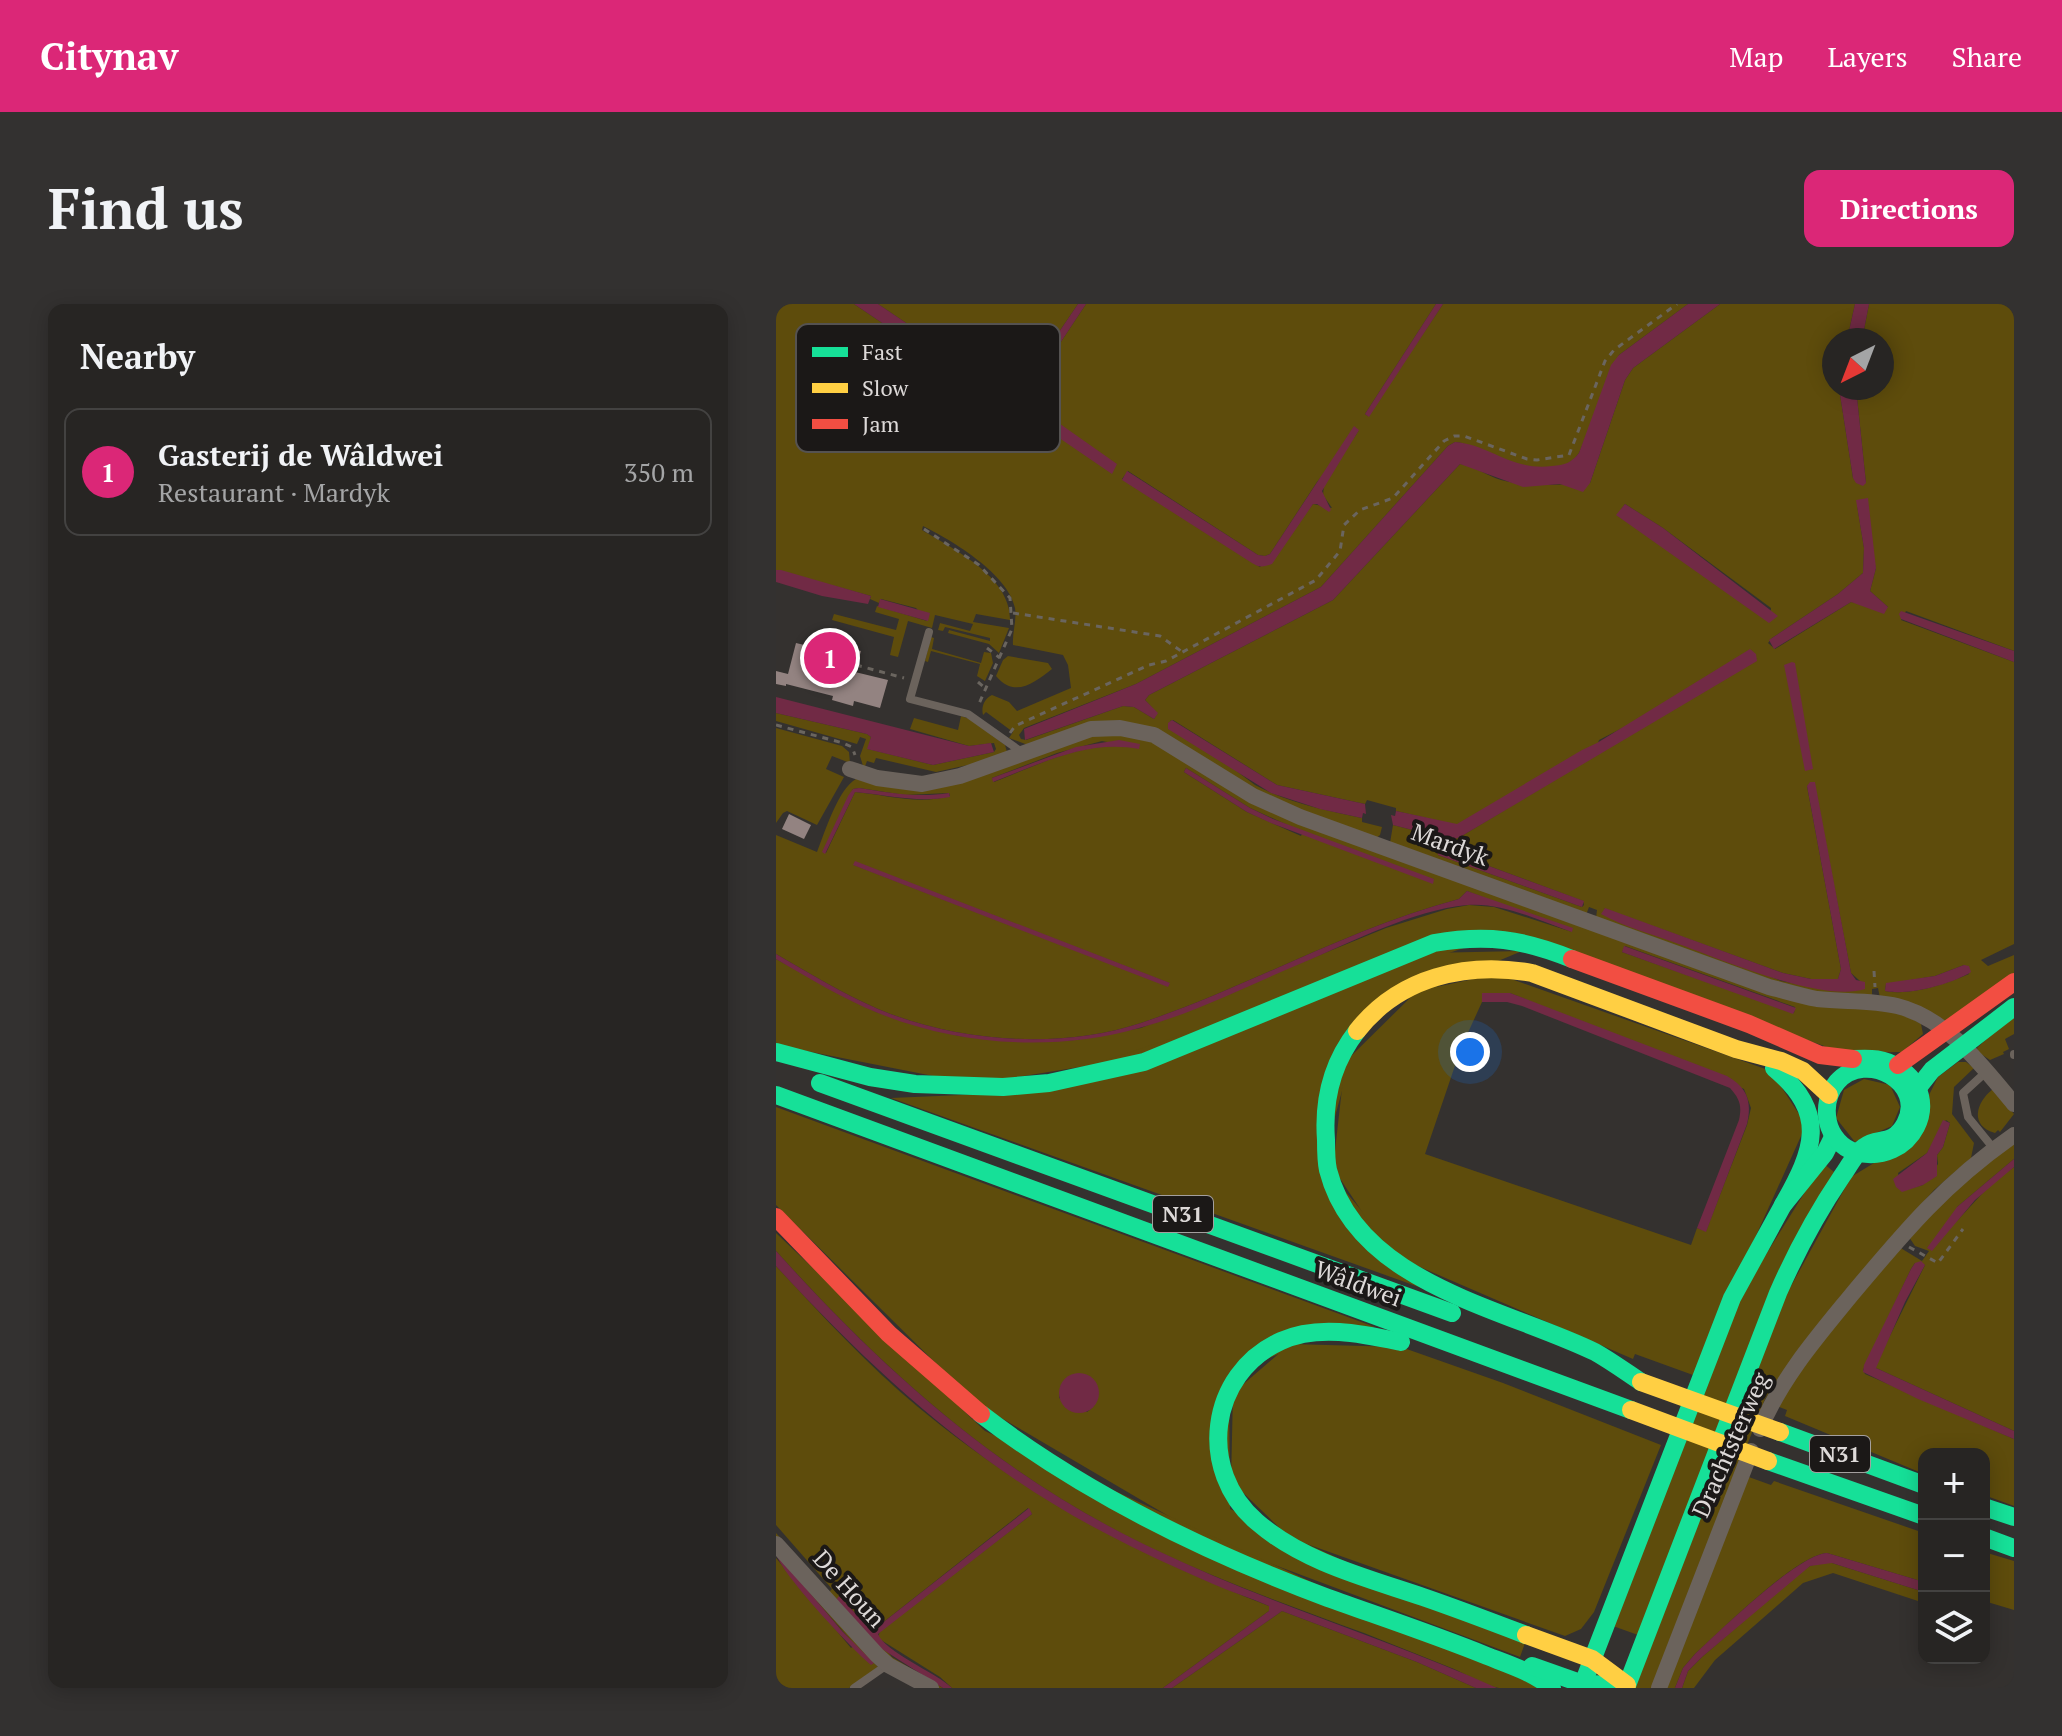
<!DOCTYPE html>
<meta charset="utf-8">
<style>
:root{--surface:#272523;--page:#333130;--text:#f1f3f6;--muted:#a4a5a6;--line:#434241;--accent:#db2777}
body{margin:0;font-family:"PT Serif",serif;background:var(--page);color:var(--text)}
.controls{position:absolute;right:24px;bottom:24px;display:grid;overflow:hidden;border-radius:16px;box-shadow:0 4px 20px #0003}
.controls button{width:72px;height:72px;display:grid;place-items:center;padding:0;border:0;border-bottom:2px solid var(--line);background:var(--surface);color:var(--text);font:40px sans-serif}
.compass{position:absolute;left:1046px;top:24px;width:72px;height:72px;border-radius:50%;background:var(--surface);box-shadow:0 4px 20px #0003;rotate:222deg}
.you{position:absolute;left:694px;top:748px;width:28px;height:28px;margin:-20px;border:6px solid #fff;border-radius:50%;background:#1a73e8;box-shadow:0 0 0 12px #1a73e833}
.badge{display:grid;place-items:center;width:52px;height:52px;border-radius:50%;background:var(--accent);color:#fff;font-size:26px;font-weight:700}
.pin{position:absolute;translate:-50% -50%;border:4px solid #fff;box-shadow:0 2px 8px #0006}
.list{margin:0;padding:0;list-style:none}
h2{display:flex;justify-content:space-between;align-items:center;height:104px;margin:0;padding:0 32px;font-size:34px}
h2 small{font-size:26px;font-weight:400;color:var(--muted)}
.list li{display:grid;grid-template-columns:52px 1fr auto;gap:24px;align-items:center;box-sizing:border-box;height:128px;margin:0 16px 16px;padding:0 16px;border:2px solid var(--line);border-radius:16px}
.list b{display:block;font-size:30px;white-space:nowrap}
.list p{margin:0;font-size:26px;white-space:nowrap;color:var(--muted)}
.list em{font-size:26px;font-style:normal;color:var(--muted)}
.icon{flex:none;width:44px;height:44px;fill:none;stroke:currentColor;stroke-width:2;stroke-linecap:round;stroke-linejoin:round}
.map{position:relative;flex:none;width:1238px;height:1384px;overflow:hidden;border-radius:16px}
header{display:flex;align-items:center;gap:48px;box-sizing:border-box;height:112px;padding:0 40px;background:var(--accent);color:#fff}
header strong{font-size:38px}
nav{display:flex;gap:44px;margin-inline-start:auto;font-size:28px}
.intro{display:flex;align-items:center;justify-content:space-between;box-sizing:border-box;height:192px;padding:0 48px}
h1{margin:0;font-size:56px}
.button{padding:20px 36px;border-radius:16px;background:var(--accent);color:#fff;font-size:28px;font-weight:700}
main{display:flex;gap:48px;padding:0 48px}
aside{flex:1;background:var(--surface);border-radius:16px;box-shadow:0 4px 20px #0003}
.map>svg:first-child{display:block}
.green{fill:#5e4c0c;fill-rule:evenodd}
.water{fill:#712a45}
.building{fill:#938381}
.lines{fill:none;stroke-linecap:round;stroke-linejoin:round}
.path{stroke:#6a655f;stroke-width:3;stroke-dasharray:6 6;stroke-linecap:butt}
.lane{stroke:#6b635c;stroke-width:8}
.street{stroke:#6b635c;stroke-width:16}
.fast{stroke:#16e098;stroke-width:18}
.slow{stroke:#ffcf43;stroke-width:18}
.jam{stroke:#f24e42;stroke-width:18}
.slow-bridge{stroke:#ffcf43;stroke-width:18}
.labels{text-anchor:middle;stroke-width:8;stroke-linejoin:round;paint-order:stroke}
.shield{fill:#1b1817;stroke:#a39f9e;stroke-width:2}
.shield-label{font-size:22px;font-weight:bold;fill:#ddd9d8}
.street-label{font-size:24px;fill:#ddd9d8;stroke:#1b1817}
.key{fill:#1b1817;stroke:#555251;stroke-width:2}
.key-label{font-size:22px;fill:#ddd9d8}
</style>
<header>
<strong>Citynav</strong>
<nav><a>Map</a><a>Layers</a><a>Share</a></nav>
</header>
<div class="intro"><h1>Find us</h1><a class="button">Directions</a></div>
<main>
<aside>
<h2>Nearby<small></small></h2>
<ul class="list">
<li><span class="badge">1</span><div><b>Gasterij de Wâldwei</b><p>Restaurant · Mardyk</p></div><em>350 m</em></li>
</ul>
</aside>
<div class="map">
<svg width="1238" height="1384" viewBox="0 0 1238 1384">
<rect width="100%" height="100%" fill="#34312f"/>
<g class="green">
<path d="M0 0H78L161 56 180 65 219 92 225 83 102 0H302L243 87 237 91 252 100 249 93 253 86 310 0H660L589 110 592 112 667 0H912L843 51 803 149C779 184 716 151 686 139L679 138 672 142 545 283 360 380 248 424 243 431 245 435 250 436 347 402 358 403 378 415 381 409 369 396 373 391 557 296 684 160C699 162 711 172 725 176 755 184 784 180 814 179L849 76 857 64 944 0H1079L1071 36H1058V84H1063L1077 174 1090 179 1080 84H1106V36H1086L1093 0H1238V347L1130 307 1125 316 1238 358V640L1205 656 1212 662 1238 651V673L1168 718 1104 694 1102 684 1096 685V693L1026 689 820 614 821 606 813 603 810 611 614 539 617 521 676 536 684 533 982 354 823 436 822 439 681 521 620 507V504L591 496 589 500 501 481 397 416 394 417 479 481C513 499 549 506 586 514V518L606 523 604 531 598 536 496 498 374 423 252 441 233 434 237 428 210 408 207 411C205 403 208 395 216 391L233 398 241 407 295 384 292 361 287 351 237 341C236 329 241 317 239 304 232 270 177 237 147 222L146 226C179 246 235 273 234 316L200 310 197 318 233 324 223 349 213 340 172 329 173 326 214 337V334L169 323 167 327 162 326 164 319 194 327 197 320 159 311 156 324 132 317 122 353 114 351 118 333 56 316 58 310 120 326 123 315 99 308 101 302 151 317 140 304 105 295 103 299 94 295 95 292 0 266ZM583 126 548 180 547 191 556 204 537 200 484 263 346 175 352 167 482 251 489 252 494 250 541 178ZM849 200 887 224 995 304 994 318 841 211ZM1081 201 1100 264 1094 287 1112 303 1075 298 999 345 992 339 996 334 1062 290 1087 269 1088 244ZM1038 478 1075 669 1084 677 1048 685 1005 677 827 604 1007 669 1035 675H1062L1065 665 1031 482ZM662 548 675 552 683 551 807 597 808 601 806 603 662 551ZM1188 661 1193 670C1169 680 1135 692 1109 687L1110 680 1159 672Z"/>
<polygon points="155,333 158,334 156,345 205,359 208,348 215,349 217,359 209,377 201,372 204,360 155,347 152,358 149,357"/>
<path d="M232 352 272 359 276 365C259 378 239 395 220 372L227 356Z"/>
<polygon points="0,409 91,430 95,433 92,445 157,461 218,448 220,445 218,439 193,442 134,425 138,414 182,426 185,412 194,415 229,441 231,448 210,457 160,468 100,454 98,459 91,457 88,465 84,452 90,435 84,433 81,440 0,417"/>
<polygon points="0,424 66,442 73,448 74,459 56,452 50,465 68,473 41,521 11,507 7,509 0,519"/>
<path d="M330 428 377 436 475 495 992 687 1122 707 1145 720 1147 730 1126 748 1068 749 729 630 366 753 198 780 0 741V655L100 708 183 732 264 738 299 736 365 724 610 624 671 605 693 601 718 603 796 628 691 587 683 595C573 624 473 683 365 719 284 746 181 738 102 705 67 690 33 669 0 650V531L41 548C49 528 62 485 80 475L128 482ZM326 437 362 444C311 435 264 460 218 478L216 474 281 449ZM410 464 474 504 527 528 525 532 471 508 408 468ZM83 484 129 491 173 489 174 492C142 501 111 491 79 488L50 549 47 548 77 485ZM79 558 393 679 392 682 78 561ZM849 642 1019 703 1018 709 846 648Z"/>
<polygon points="746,647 586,714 546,860 654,987 115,794 232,789 650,649"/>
<path d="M721 670 995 767 1030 821 917 1071 859 1050 857 1055 614 950 557 864 569 758 641 687ZM734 689 968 785 975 804 971 821 930 927 921 924 915 941 649 850 685 744 706 698V690Z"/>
<polygon points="1238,709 1238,730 1229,735 1233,745 1227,748 1228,750 1214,756 1202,748 1201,744"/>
<path d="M1182 758H1190L1198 764 1178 783 1176 810 1198 839 1195 854 1158 886 1123 925 1012 1061 989 1095 877 1384H859L1009 993 1075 873 1098 859 1153 791 1162 773ZM1170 816 1174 819 1167 843 1161 851 1162 860 1147 881 1126 887 1122 869 1151 849Z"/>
<polygon points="1088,775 1114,781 1124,803 1116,822 1079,838 1060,814 1068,786"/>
<path d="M1217 785 1238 810 1224 828 1222 826 1219 829C1194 822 1199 799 1217 785Z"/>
<path d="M0 803 599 1023 565 1022 453 1072 454 1205 749 1339 744 1353 435 1237 200 1099 0 901ZM319 1078C325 1091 322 1100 311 1108L283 1094 285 1081Z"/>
<polygon points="1238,838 1238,855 1181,903 1180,918 1215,880 1238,863 1238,1127 1100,1064 1099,1062 1149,961 1139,959 1135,965 1087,1066 1089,1070 1238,1135 1238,1202 1208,1191 1208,1150 1148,1150 1148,1170 1009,1112 1011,1106 1001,1102 1022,1067 1123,943 1146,957 1153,947 1139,942 1133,933 1165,895"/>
<polygon points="1047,859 1058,868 862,1331 837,1322 966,989"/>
<path d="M0 929 209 1127 765 1384C752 1384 736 1384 723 1384 708 1382 692 1371 678 1365 648 1353 618 1341 588 1329 517 1303 447 1278 379 1246 227 1174 111 1070 0 947Z"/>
<path d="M0 962C45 1010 90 1060 142 1103 247 1190 366 1253 493 1302V1307L387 1384H176L164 1373 105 1336 102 1333 104 1327 256 1210 252 1204 100 1324H93L64 1293 116 1353 167 1384H160L114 1358 0 1235V1229L53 1288 56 1285 0 1221Z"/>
<polygon points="514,1040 625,1043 727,1079 885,1141 818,1308 805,1325 789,1332 514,1234 455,1177 457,1089"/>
<path d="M970 1172 995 1181 998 1177 1148 1229V1278L1051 1249C1020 1251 945 1327 919 1350L907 1364 899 1384H889Z"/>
<polygon points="1208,1248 1238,1257 1238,1306 1208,1297"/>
<polygon points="0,1254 75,1344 79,1341 15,1268 102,1363 73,1384 0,1384"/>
<polygon points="1044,1259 1056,1259 1148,1288 1148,1299 1057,1269 1027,1279 939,1356 918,1384 906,1384 912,1367 926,1353 1021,1271 1034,1262"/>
<polygon points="506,1307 641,1358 700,1384 396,1384"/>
</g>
<g class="water">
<path d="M78 0H102L225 83 220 92C172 63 125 32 78 0Z"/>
<polygon points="302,0 310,0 253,86 250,96 341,160 336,170 232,99 237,91 243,87"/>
<polygon points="660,0 667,0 593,113 589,110"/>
<path d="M912 0H944L857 64 849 76 814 179 807 188 784 180 747 183 684 160 557 296 373 391 369 396 382 409 378 415 358 403 347 402 249 436 248 425 360 380 545 283 672 142 679 138C715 141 735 167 776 162 789 161 795 159 803 149L835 61 843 51Z"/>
<polygon points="1079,0 1093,0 1086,36 1071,36"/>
<polygon points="1063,84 1080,84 1090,179 1087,182 1080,179 1077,174"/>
<path d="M578 122 583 126 546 187 555 206 553 208 541 200H537L496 260C487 263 484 264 476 259L346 176 351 167 482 251 489 252 494 250Z"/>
<polygon points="1092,194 1100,264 1094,287 1112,303 1108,310 1075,298 998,345 993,336 1062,290 1087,269 1088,244 1080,196"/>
<polygon points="849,200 887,224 1002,312 993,319 840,211"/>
<polygon points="0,266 5,266 95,292 92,300 46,292 0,278"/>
<polygon points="104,295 154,309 152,317 102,303"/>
<polygon points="1125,307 1238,347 1238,358 1125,315 1123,310"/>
<polygon points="974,345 980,350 981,357 684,533 676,536 617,521 615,511 619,512 620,507 681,520 806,446 821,439"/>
<polygon points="1016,358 1019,359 1037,465 1029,467 1008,361"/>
<polygon points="0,393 193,442 215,439 218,448 157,461 91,445 95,433 91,430 0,409"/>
<polygon points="396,416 501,481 589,500 590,510 587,509 586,514 544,505 495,489 392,425 392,419"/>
<path d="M343 436 364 440 363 445C312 435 264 460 217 478L216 474 300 443Z"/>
<polygon points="410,464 474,504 497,515 658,575 657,580 495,519 471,508 408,468"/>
<path d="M1034 478H1039L1075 669 1080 676 1089 678V685C1046 699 944 655 900 639 876 630 848 623 825 610L829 604 1007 669 1035 675H1062L1065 665 1031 482Z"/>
<path d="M83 484C113 489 142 494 173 489L174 493C141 499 112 491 79 488L49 550 46 548 72 492 77 485Z"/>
<polygon points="661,547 675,552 683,551 808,597 806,603 662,551"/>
<polygon points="79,557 394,679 392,683 77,561"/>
<path d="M691 587 797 624 796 628C764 617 726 598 691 601 637 606 576 638 526 659 473 681 419 709 363 724 279 748 183 742 102 709 67 695 33 674 0 655V650C33 669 67 690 102 705 181 738 284 746 365 719 473 683 573 624 683 595Z"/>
<polygon points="848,642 1020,704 1017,710 846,648"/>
<path d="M1188 661 1193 662 1195 668C1176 680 1132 692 1109 687L1110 679 1159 672Z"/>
<path d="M706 689H734L951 772C972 784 976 798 971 820L930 928 921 924 963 816C966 802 964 795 954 784L746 702 731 698H706Z"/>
<polygon points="1167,816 1174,819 1167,843 1161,851 1161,872 1147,881 1126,888 1120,883 1117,875 1151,849"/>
<polygon points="1238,855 1238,863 1199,896 1156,947 1151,944 1181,903"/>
<path d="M0 947C112 1071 226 1173 378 1245 490 1299 609 1334 721 1384H700L641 1358 506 1307 396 1384H387L493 1307V1302C475 1294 455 1288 437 1280 400 1264 363 1247 327 1228 200 1162 96 1066 0 962Z"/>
<polygon points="1145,957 1149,961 1129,998 1100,1064 1238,1127 1238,1135 1142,1095 1087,1068 1088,1061 1135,965 1139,959"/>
<circle cx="303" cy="1089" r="20"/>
<path d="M253 1204 256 1210 102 1330C109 1348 159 1368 176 1384H167L106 1345 60 1296 63 1292 93 1324H100Z"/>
<path d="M0 1249 66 1327 98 1359 95 1361C76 1345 4 1269 0 1249Z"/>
<path d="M1051 1249 1148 1278V1288L1056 1259 1034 1262 926 1353 912 1367 906 1384H899L907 1364 919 1350C944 1327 1021 1251 1051 1249Z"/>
</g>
<g class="building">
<polygon points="57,332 80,338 78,345 85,347 79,368 112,376 104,404 78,397 77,402 56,396 57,392 10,380 10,382 0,380 0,367 12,370 20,339 53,347"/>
<polygon points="13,510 35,521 28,535 6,525"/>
</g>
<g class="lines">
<g class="path">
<polyline points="148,225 203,261 234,294 236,325 202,402"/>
<polyline points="237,309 384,332 405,347"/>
<polyline points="211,344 224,354"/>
<polyline points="80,361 128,374"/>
<polyline points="202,378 210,385"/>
<polyline points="0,421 67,439 76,443 79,451"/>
<polyline points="234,429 239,422 373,361 390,357 540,276 564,247 568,221 584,206 617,194 668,137 678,132 688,132 751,155 761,156 793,151 829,57 838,46 901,0"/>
<polyline points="1098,667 1099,683"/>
<polyline points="1133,943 1162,959 1187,925"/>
</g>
<g class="lane">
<polyline points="153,328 134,395 192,410 247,449"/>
<polyline points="1238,750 1238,751"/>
<polyline points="1210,768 1187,789 1192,813 1218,845"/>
<polyline points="78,1384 111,1361"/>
</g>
<g class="street">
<path d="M74 465 101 474 146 480 184 472 315 425 344 424 378 431 477 492 524 513 993 683C1009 687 1025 692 1041 695 1068 698 1095 696 1121 702 1171 714 1207 763 1238 800"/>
<path d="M984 1125C1006 1073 1041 1033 1077 989 1129 927 1170 878 1238 831"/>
<polyline points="0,1240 101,1351 112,1361 155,1384"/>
<polyline points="883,1384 975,1147"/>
</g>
<g class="fast">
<path d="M581 727C556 759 547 796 550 836 550 845 550 857 552 866 581 980 729 1004 819 1048 835 1057 850 1068 865 1078"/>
<path d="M0 748 94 773 139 780 227 783 273 779 368 758 658 639C711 630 746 635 796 655"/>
<path d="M998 764C1053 810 1038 846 1007 901"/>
<polyline points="44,779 676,1009"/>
<polyline points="1141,785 1156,766 1238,703"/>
<polyline points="0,791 855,1106"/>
<path d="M625 1038C587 1030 542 1020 505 1037 432 1070 421 1167 481 1218 527 1258 591 1274 647 1293 682 1305 716 1318 750 1331"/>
<path d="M205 1110C309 1190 429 1248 552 1294 605 1313 659 1331 711 1352 734 1361 757 1368 776 1384"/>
<polyline points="1004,1128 1148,1181"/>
<polyline points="992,1157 1148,1212"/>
<polyline points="1208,1203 1238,1213"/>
<polyline points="1208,1233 1238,1244"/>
<polyline points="756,1362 807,1380 851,1381"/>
<polyline points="810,1372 956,994 1007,901 1049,849 1057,833"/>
<path d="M850 1384 1002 989C1020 948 1041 909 1066 872 1073 863 1079 849 1088 843 1102 832 1116 843 1129 820 1151 779 1090 745 1061 778 1052 789 1049 804 1052 818 1055 832 1066 844 1079 848 1136 863 1170 794 1123 764 1108 754 1095 754 1077 755"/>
</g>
<g class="slow">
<path d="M581 727C623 673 691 657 756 669L960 745 1005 757 1027 767 1053 791"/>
<polyline points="750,1331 816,1355 851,1381"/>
</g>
<g class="jam">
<polyline points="796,655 973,720 1044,751 1077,755"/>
<polyline points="1122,761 1238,678"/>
<polyline points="0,913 113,1030 205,1110"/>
</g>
<g class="slow-bridge">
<polyline points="865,1078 1004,1128"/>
<polyline points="855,1106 992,1157"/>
</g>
</g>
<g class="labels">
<g class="shield">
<rect x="377" y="892" width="60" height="36" rx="6"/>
<rect x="1034" y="1132" width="60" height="36" rx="6"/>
</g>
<g class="shield-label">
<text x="407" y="918">N31</text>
<text x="1064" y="1158">N31</text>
</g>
<g class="street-label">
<text transform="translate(674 541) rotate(20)" y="8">Mardyk</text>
<text transform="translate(582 980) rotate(20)" y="8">Wâldwei</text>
<text transform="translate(955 1141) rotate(-66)" y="8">Drachtsterweg</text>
<text transform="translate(73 1285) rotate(48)" y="8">De Houn</text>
</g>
</g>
<rect x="20" y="20" width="264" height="128" rx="12" class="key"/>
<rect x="36" y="43" width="36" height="10" fill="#16e098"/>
<rect x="36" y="79" width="36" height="10" fill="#ffcf43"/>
<rect x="36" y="115" width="36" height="10" fill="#f24e42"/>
<g class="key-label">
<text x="86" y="56">Fast</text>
<text x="86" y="92">Slow</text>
<text x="86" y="128">Jam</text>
</g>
</svg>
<div class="controls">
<button>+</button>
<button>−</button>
<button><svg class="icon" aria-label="layers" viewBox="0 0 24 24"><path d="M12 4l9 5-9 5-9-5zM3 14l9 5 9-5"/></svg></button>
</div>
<svg class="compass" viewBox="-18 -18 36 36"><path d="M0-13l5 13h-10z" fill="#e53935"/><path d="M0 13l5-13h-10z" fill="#a4a5a6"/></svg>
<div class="you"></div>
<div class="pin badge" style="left:54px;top:354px">1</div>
</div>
</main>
